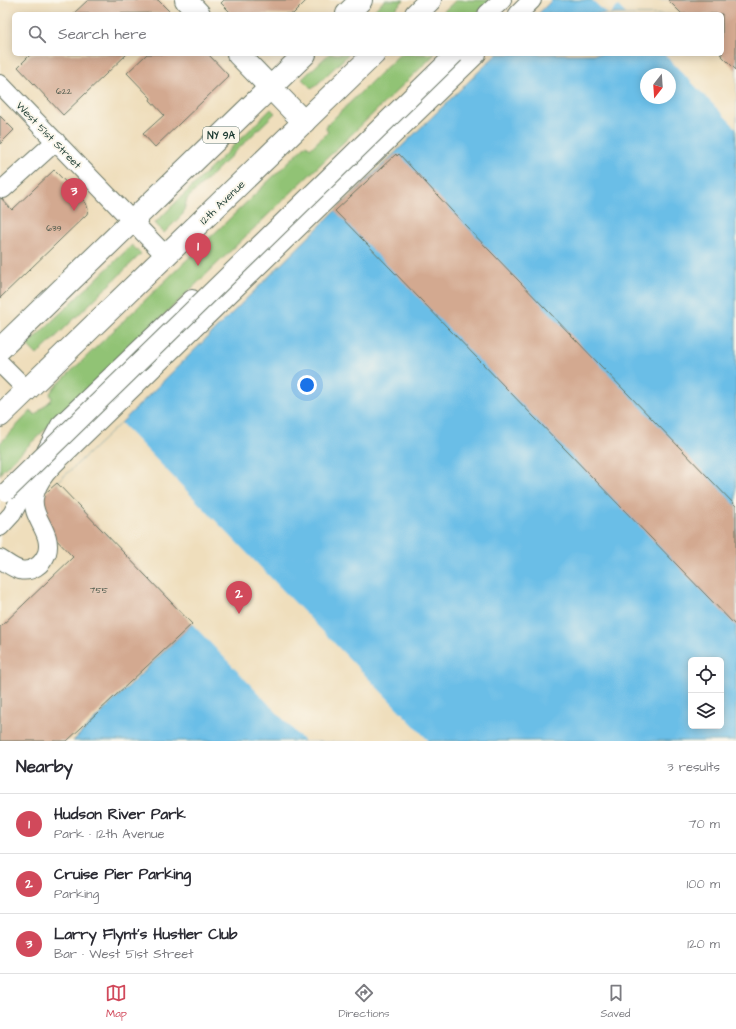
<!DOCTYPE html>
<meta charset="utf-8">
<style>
:root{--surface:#fff;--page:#f2f2f3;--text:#2b2b33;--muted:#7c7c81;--line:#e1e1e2;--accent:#d1495b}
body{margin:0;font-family:"Architects Daughter",sans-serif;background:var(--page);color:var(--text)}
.controls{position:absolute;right:12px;bottom:12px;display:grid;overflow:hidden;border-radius:6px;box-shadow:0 2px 10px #0003}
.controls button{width:36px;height:36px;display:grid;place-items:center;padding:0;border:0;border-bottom:1px solid var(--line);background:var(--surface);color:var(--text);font:20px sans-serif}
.compass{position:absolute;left:640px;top:68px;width:36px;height:36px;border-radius:50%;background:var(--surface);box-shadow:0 2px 10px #0003;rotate:197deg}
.you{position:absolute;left:307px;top:385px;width:14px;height:14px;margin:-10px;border:3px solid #fff;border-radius:50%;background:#1a73e8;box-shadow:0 0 0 6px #1a73e833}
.badge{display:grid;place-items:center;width:26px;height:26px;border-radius:50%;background:var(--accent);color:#fff;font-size:13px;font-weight:700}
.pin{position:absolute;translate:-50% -33px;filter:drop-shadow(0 1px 2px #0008)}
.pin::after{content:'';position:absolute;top:21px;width:14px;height:12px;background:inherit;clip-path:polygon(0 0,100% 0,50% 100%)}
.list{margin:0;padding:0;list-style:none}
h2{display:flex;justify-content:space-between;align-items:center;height:52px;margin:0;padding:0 16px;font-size:17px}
h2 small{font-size:13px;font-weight:400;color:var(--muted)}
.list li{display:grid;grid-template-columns:26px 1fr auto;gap:12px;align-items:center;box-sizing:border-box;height:60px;padding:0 16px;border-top:1px solid var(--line)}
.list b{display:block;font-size:15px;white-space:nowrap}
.list p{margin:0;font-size:13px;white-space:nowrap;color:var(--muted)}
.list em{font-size:13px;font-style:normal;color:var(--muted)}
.icon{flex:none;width:22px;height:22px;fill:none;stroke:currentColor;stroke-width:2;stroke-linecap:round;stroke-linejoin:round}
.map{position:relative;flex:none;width:736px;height:741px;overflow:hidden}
.search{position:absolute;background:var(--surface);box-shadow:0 2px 10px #0003;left:12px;right:12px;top:12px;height:44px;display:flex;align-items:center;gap:10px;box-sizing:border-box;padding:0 14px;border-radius:6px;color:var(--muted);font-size:15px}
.sheet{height:232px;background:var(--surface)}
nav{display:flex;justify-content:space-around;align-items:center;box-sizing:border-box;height:56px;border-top:1px solid var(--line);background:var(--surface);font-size:11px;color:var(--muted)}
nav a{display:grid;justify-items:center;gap:2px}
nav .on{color:var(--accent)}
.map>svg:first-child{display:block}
.green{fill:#91c374;stroke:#588054}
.water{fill:#6abee7;stroke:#447e8e;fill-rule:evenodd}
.pier{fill:#efdebc}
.building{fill:#d3a990}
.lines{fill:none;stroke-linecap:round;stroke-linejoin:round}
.minor-casing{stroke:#687564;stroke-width:20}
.major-casing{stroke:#687564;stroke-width:24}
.highway-casing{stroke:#687564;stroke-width:24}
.minor{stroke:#fff;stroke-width:18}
.major{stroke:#fff;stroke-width:22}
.highway{stroke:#fff;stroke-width:22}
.minor-bridge-casing{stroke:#687564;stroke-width:20;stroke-linecap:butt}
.minor-bridge{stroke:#fff;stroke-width:18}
.labels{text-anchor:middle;stroke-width:4;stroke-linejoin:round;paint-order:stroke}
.number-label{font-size:9px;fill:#4c584b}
.shield{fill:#fbf7ec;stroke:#61756b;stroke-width:1}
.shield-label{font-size:10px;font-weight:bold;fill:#1f3d34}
.street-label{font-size:11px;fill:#1f3d34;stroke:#fbf7ec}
</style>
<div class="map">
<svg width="736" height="741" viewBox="0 0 736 741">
<rect width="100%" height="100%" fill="#fbf7ec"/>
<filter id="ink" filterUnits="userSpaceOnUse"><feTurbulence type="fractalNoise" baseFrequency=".025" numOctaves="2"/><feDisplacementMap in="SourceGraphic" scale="8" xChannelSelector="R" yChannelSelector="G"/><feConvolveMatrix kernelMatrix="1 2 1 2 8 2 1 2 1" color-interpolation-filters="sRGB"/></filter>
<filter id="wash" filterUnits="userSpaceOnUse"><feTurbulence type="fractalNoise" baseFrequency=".012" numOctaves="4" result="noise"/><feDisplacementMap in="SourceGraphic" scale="16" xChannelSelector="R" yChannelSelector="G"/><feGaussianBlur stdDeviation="0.9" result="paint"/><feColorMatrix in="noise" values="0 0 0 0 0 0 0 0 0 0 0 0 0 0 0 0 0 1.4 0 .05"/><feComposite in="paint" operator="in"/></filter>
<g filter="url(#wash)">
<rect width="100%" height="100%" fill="#efdebc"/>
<g class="green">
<polygon points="385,0 404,0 390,14 370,14"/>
<polygon points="456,0 491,0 476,14 441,14"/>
<polygon points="329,54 349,54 312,89 302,79"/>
<polygon points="400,54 435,54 2,471 0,475 0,443 31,411 35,415 52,399 50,393 56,386 306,145 311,148 328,132 326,129 327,125"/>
<polygon points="271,109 275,113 187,199 183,214 164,233 155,223"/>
<polygon points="132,245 141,254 37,355 27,345"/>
</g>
<path class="water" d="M552 0H736V741H73L192 624 57 483 121 423 333 213 497 54H722V14H538ZM646 74H670V98H646ZM691 660H721V726H691Z"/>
<g class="pier">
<polygon points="592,0 736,0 736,128 664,54 722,54 722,14 626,14 618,6 610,14 607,14"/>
<polygon points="121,423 429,741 304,741 57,483"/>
</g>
<g id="blocks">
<g class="building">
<polygon points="88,0 158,0 171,13 73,14"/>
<polygon points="224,0 307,0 293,14 232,14 221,3"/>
<polygon points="668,0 736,0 736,70 720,54 722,54 722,14 682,14"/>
<polygon points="31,54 127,54 63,115 18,67"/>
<polygon points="147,54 208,54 229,76 155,147 143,134 164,115 150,100 151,98 127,73"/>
<polygon points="0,116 14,130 0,144"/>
<polygon points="396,154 397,156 399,154 464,224 736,506 736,626 335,211"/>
<polygon points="54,170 86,203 88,209 87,214 0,298 0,197 12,210"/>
<polygon points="57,483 192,624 67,741 0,741 0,627 73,557 27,509"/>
</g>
</g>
</g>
<g filter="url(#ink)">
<use href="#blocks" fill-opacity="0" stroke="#687564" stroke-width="1"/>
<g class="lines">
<defs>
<g id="minor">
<polyline points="487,14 502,0"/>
<polyline points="518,14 532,0"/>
<polyline points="0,84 166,256"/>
<polyline points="3,189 56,141"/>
<polyline points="0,363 27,390"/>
<polyline points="46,451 60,425 192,299"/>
<polyline points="0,527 12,514 34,473"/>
<path d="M0 559C12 566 21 576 36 567 41 564 45 558 47 553 53 532 31 518 34 498 37 476 60 459 74 445L477 54"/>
</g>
<g id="major">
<polyline points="186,0 199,14"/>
<polyline points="238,54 304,122"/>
</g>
<g id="highway">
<polyline points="347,14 361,0"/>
<polyline points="416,14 430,0"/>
<polyline points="0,349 305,54"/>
<polyline points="0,416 374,54"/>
</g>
</defs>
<use href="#minor" class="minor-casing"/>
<use href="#major" class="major-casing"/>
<use href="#highway" class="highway-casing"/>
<use href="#minor" class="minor"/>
<use href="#major" class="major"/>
<use href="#highway" class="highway"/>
<defs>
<polyline id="minor-bridge" points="6,492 455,54"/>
</defs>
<use href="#minor-bridge" class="minor-bridge-casing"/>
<use href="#minor-bridge" class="minor-bridge"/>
</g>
</g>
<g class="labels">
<g class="number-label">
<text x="64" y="94">622</text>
<text x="54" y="231">639</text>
<text x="99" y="593">755</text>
</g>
<rect class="shield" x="203" y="127" width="36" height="16" rx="3"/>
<g class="shield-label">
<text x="221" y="139">NY 9A</text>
</g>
<g class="street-label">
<text transform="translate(49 135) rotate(46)" y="4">West 51st Street</text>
<text transform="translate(222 202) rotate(-44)" y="4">12th Avenue</text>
</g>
</g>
</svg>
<div class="controls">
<button><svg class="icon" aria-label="locate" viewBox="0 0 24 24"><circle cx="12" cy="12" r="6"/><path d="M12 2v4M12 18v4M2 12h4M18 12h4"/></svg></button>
<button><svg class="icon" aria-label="layers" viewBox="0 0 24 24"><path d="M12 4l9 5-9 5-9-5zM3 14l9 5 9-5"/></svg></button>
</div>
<svg class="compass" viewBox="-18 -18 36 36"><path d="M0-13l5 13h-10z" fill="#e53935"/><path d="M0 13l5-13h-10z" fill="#7c7c81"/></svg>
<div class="you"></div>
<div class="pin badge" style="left:198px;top:266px">1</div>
<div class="pin badge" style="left:239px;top:614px">2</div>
<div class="pin badge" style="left:74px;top:211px">3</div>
<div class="search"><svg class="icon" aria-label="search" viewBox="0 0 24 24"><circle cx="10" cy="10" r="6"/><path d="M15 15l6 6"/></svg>Search here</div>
</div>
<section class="sheet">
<h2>Nearby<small>3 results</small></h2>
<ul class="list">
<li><span class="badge">1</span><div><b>Hudson River Park</b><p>Park · 12th Avenue</p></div><em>70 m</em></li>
<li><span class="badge">2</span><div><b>Cruise Pier Parking</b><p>Parking</p></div><em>100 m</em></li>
<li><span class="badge">3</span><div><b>Larry Flynt's Hustler Club</b><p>Bar · West 51st Street</p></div><em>120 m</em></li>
</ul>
</section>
<nav>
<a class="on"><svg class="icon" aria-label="map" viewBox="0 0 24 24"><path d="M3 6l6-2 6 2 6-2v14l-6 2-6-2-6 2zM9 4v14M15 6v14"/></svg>Map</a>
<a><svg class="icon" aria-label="directions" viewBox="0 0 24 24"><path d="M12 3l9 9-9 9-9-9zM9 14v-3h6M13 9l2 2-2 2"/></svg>Directions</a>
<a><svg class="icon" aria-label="saved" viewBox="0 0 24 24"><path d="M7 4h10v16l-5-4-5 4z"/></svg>Saved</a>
</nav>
